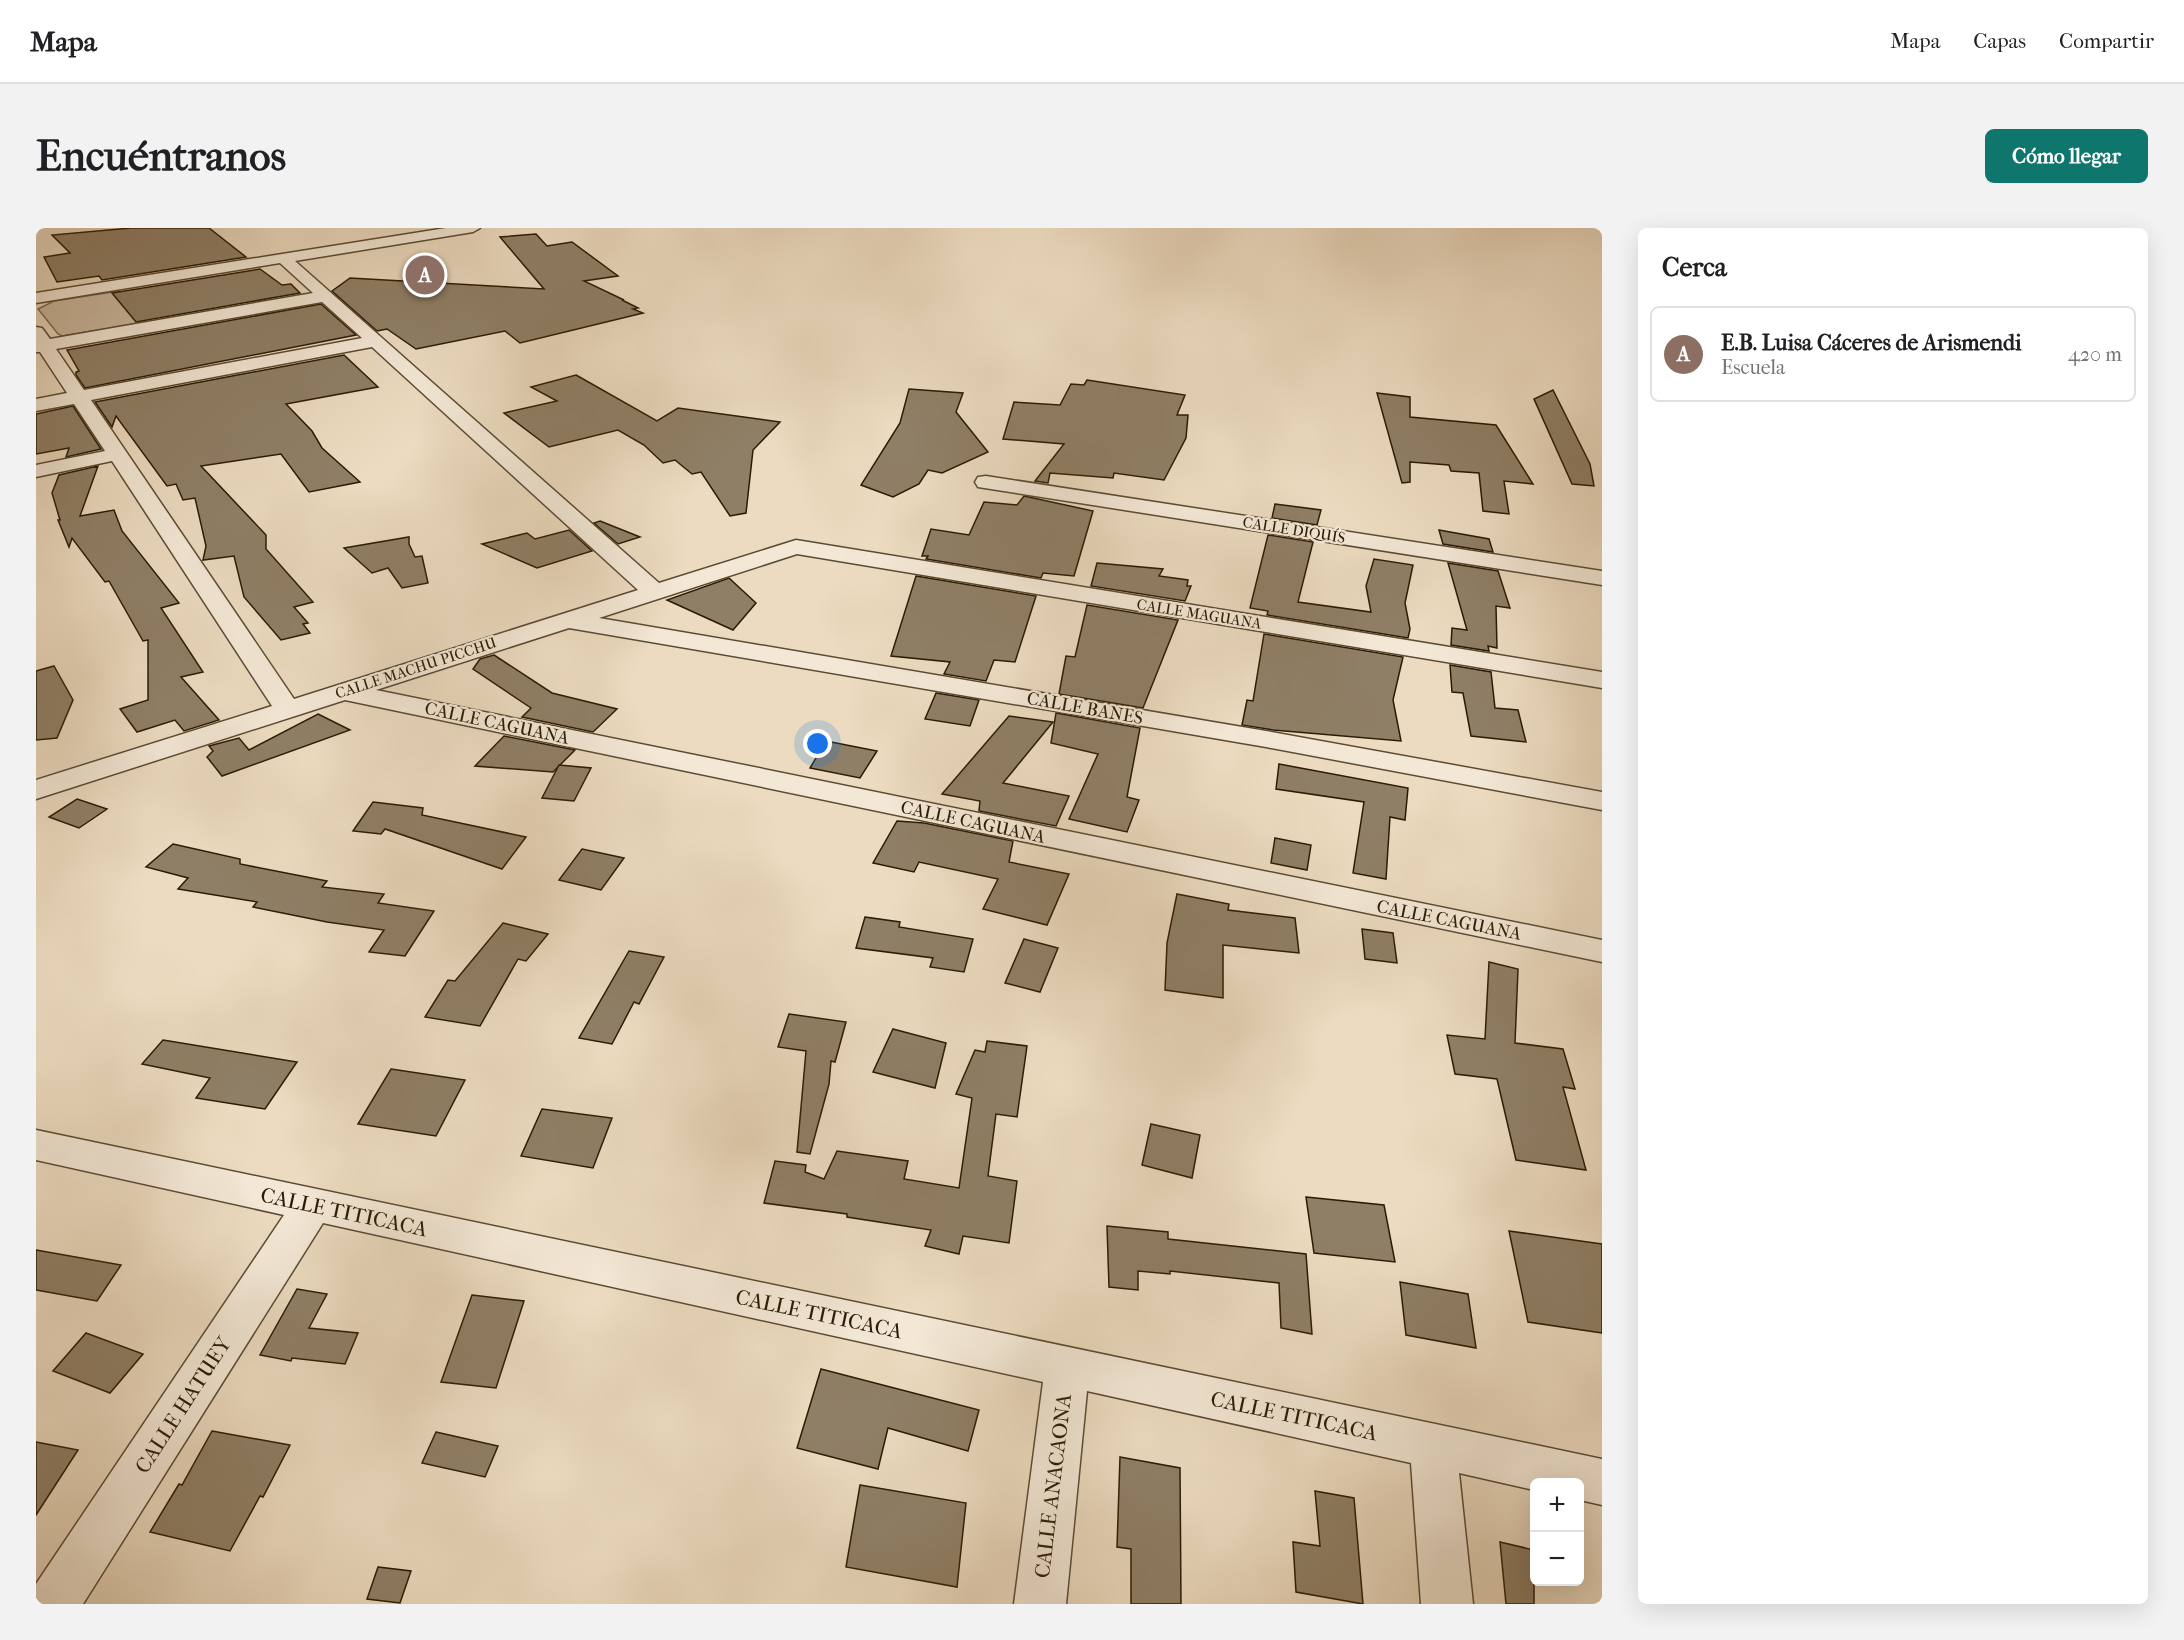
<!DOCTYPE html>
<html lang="es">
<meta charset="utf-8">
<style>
:root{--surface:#fff;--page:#f2f2f2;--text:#202124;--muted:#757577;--line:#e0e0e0;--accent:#0f766e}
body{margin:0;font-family:"IM FELL French Canon",serif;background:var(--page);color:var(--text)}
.controls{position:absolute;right:18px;bottom:18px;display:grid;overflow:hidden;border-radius:9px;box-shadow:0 6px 24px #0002}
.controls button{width:54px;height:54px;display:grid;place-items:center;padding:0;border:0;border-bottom:2px solid var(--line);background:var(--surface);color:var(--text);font:30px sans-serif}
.you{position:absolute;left:782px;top:516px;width:21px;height:21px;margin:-15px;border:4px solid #fff;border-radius:50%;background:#1a73e8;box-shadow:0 0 0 9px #1a73e833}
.badge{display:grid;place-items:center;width:39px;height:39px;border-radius:50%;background:var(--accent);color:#fff;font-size:20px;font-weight:700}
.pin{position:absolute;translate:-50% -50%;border:3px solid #fff;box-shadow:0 2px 6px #0006}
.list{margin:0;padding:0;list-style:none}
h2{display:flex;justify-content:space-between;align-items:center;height:78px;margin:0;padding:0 24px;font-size:26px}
h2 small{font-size:20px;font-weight:400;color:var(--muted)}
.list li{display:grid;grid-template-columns:39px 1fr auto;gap:18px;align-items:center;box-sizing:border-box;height:96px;margin:0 12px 12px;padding:0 12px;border:2px solid var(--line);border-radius:9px}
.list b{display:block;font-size:22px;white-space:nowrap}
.list p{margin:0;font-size:20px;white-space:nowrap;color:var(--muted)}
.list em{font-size:20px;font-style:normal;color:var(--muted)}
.map{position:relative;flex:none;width:1566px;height:1376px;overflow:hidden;border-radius:9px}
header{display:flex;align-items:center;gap:36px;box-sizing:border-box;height:84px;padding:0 30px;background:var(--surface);border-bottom:2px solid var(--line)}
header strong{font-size:28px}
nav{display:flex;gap:33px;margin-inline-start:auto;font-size:21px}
.intro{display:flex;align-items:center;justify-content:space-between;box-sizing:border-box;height:144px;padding:0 36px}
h1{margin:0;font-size:42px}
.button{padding:15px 27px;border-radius:9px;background:var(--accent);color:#fff;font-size:21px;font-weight:700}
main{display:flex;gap:36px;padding:0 36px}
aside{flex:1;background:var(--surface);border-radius:9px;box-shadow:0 6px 24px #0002}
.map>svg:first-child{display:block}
.green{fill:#cbbaa0;stroke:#7b6a52;stroke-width:1.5}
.building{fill:#8f7f66;stroke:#2b1b04;stroke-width:1.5}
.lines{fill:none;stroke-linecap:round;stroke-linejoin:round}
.minor-casing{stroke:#5b4b33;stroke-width:3}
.minor{fill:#f3e8d6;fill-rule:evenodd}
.labels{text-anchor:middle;stroke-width:4.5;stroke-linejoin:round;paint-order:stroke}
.far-street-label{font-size:15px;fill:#2b1b04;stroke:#f3e8d6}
.street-label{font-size:18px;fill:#2b1b04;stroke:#f3e8d6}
.near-street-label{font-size:21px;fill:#2b1b04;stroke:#f3e8d6}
</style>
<header>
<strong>Mapa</strong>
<nav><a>Mapa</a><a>Capas</a><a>Compartir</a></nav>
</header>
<div class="intro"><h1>Encuéntranos</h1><a class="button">Cómo llegar</a></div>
<main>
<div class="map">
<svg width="1566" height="1376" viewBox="0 0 1566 1376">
<rect width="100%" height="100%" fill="#ecdbc0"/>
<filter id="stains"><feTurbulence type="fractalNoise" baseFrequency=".00333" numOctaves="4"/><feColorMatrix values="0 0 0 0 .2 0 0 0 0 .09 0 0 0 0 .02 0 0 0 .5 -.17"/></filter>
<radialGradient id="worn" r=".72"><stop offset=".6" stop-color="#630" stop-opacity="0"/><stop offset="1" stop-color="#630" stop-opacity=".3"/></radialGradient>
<polygon class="green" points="83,63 111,94 26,108 22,106 2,81 18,73"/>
<g class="building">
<polygon points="95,0 173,0 210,29 66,52 63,48 21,54 8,29 34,25 16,7"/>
<polygon points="500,6 511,18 536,14 582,48 548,53 588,72 586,72 602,80 597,81 607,85 484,115 469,103 380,121 351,101 341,103 296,63 314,50 508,61 464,9"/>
<polygon points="224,41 246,57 255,56 264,65 100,94 76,65"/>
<polygon points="285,76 320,107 49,160 40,147 40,144 43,143 31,122"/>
<polygon points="308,127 342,159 250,176 276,203 286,220 324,254 273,264 245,226 165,238 230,307 230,321 277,374 258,379 272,395 267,396 274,405 245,412 208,369 198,328 167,332 170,318 159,270 147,272 140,256 131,258 80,188 76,199 59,174"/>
<polygon points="540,147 621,193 642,180 744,194 717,222 710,285 694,288 665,244 656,246 639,232 627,235 608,217 582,202 513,219 468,185 521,173 495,159"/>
<polygon points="1051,152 1149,167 1141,187 1152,187 1150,210 1128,252 1078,245 1077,250 1014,245 1012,255 999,253 1028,216 967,211 978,174 1024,177 1035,156 1048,157"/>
<polygon points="873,161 927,165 920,184 952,224 906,245 892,242 883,256 857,269 825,257 864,195"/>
<polygon points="1517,162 1554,236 1558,258 1536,256 1498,171"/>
<polygon points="1341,165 1374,169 1374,189 1460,197 1497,256 1468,253 1473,286 1447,283 1443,245 1415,243 1413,237 1374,234 1374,254 1366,255"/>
<polygon points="37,178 65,221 30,229 33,220 0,226 0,186"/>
<polygon points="62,238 44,288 78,282 86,303 143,375 125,380 167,444 145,449 183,492 148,503 139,492 101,504 84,481 112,472 112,412 107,413 73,353 69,354 36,310 33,319 22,292 24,292 16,265 23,247"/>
<polygon points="988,268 1057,283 1038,348 1007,345 1005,350 890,331 892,328 886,328 895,301 933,307 948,274 981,277"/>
<polygon points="1239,276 1285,282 1281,297 1236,290"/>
<polygon points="564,293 604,309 582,316 558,295"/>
<polygon points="533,302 556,323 501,340 446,316 491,305 499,311"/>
<polygon points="1403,302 1453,311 1457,324 1407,316"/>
<polygon points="1232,307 1277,314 1262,374 1335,384 1330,358 1338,331 1377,337 1369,375 1374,401 1372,410 1231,387 1232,383 1214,380"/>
<polygon points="373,309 373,316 379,329 386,328 392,355 366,360 352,340 336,345 308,320"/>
<polygon points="1061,335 1127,341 1123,348 1152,352 1151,358 1155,358 1149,373 1055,358"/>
<polygon points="1412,335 1462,343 1474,380 1460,378 1461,420 1452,418 1453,423 1415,417 1416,400 1431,402"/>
<polygon points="880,348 1000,368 979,434 958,432 950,453 908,446 914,434 855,428"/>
<polygon points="693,350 720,375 697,402 631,372"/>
<polygon points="1051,377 1142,392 1107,480 1023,466 1030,428 1039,429"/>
<polygon points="1228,406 1367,429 1357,472 1365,513 1237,502 1206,497 1211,472 1217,473"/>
<polygon points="458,427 516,465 581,481 557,504 486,489 495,480 437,441 444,431"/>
<polygon points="1414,437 1455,444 1459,480 1482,482 1490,514 1435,508 1427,465 1416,464"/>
<polygon points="18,438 37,472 21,510 0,512 0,443"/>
<polygon points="900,465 943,472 934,498 889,491"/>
<polygon points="1020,485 1104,500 1091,569 1103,572 1091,604 1033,591 1062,526 1015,515"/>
<polygon points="282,486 314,502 186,548 171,529 177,523 173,518 203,510 213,522"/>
<polygon points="973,488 1017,494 967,555 1033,568 1020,598 943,583 944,573 906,566"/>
<polygon points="468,508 539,522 517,544 439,538"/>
<polygon points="790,513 841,523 824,550 774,540"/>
<polygon points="1243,536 1372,560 1369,592 1354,589 1350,651 1317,645 1328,574 1240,561"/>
<polygon points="523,537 555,540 538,573 506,570"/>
<polygon points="41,571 71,581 43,600 13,589"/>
<polygon points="337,574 387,580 386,587 490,609 466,641 349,601 345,606 317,603"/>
<polygon points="861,593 888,595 977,613 973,634 1033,646 1011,697 947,681 962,651 883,634 878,644 837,635"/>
<polygon points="1239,610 1275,617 1271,642 1235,635"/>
<polygon points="137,616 204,631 204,636 291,653 286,659 348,666 342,675 398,683 369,728 333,724 348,702 291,694 217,679 221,674 142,661 152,650 110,639"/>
<polygon points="546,621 588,630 565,662 523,652"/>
<polygon points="1141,666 1193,676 1192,682 1259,690 1263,725 1187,717 1187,770 1129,762 1131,715"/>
<polygon points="829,689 864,694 863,699 937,711 928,744 894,739 897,730 820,720"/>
<polygon points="467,695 512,706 490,733 482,731 444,798 389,789 412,752 419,753"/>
<polygon points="1326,701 1357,705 1361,735 1329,731"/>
<polygon points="988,711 1022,720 1004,764 969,755"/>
<polygon points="593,723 628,729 603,776 598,774 576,816 543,810"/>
<polygon points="1453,734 1482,741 1479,815 1527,821 1539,861 1527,859 1550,942 1480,932 1461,851 1419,846 1411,807 1449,811"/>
<polygon points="753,786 810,794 799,834 795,833 793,856 774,926 761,924 770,823 742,819"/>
<polygon points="857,801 910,815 899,860 837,844"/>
<polygon points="127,812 261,834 229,881 160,870 174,850 106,836"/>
<polygon points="951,813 991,818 981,889 960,886 952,948 981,953 973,1015 927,1008 923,1026 889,1018 895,1002 811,989 811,986 728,975 739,933 770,937 769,944 788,951 801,923 872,933 868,951 923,960 936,870 920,866 939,822 949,824"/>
<polygon points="355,841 429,852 400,908 322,896"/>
<polygon points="506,881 576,890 557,940 485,928"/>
<polygon points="1115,896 1164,907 1156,950 1106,937"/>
<polygon points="1270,969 1348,977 1359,1034 1278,1025"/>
<polygon points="1071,998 1132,1004 1132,1011 1270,1026 1276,1106 1245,1100 1243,1055 1134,1043 1134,1046 1102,1043 1102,1062 1073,1059"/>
<polygon points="1473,1003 1566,1016 1566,1105 1492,1094"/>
<polygon points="0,1022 85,1037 61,1073 0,1062"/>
<polygon points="1364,1054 1432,1066 1440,1120 1370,1107"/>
<polygon points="261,1061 291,1066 273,1100 322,1105 309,1136 256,1130 255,1133 224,1127"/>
<polygon points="436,1067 488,1073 460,1160 405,1154"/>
<polygon points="50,1105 107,1126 74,1165 17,1143"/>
<polygon points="785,1141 943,1182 932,1223 852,1200 842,1241 761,1220"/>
<polygon points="176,1203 254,1217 227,1269 224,1268 194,1323 114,1304 143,1256 146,1257"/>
<polygon points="400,1204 462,1218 449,1249 386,1235"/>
<polygon points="0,1214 42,1222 0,1287"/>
<polygon points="1084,1229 1144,1240 1145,1376 1095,1376 1095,1321 1081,1319"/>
<polygon points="824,1257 930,1275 921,1359 810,1339"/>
<polygon points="1279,1263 1318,1270 1327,1376 1260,1364 1257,1314 1284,1318"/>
<polygon points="1464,1314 1498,1322 1498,1376 1470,1376"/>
<polygon points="342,1339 375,1343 364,1375 331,1371"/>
</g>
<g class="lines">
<defs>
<g id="minor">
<path d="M410 0H444L437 4 259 33 623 355 760 312 1566 444V460L761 326 563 390 1230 503 1566 564V582L1230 519 533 400 340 462 1566 712V734L309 472 0 571V552L236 478 76 233 0 249V237L69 223 38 176 0 183V171L31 165 4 124H0V99L6 100 14 111 277 65 244 35 0 75V65ZM286 74 326 110 48 162 20 121ZM336 119 602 362 258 471 55 172Z"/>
<polygon points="950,248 1566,343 1566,357 942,259 939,254 942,249"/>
<polygon points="0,902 1566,1231 1566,1277 1544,1272 1544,1254 1498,1254 1498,1262 1423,1245 1437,1376 1385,1376 1375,1235 1051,1163 1030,1376 978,1376 1007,1154 287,995 47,1376 0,1376 0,1356 248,987 0,932"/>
</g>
</defs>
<use href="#minor" class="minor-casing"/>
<use href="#minor" class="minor"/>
</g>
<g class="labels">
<g class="far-street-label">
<text transform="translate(1258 302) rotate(9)" y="5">CALLE DIQUÍS</text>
<text transform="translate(1163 386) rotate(9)" y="5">CALLE MAGUANA</text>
<text transform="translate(380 440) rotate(-18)" y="5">CALLE MACHU PICCHU</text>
</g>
<g class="street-label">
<text transform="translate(1049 480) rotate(10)" y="6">CALLE BANES</text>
<text transform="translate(461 495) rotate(12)" y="6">CALLE CAGUANA</text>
<text transform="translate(937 594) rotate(12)" y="6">CALLE CAGUANA</text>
<text transform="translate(1413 692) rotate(11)" y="6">CALLE CAGUANA</text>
</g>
<g class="near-street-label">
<text transform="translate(308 984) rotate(12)" y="7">CALLE TITICACA</text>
<text transform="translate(783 1086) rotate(12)" y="7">CALLE TITICACA</text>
<text transform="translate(147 1177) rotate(-57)" y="7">CALLE HATUEY</text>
<text transform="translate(1258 1188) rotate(12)" y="7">CALLE TITICACA</text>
<text transform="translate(1017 1258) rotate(-83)" y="7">CALLE ANACAONA</text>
</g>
</g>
<rect width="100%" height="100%" filter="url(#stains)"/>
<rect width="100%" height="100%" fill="url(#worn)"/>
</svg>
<div class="controls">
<button>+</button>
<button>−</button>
</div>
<div class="you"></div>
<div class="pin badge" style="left:389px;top:47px;background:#8d6e63">A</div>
</div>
<aside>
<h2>Cerca<small></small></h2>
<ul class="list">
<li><span class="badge" style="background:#8d6e63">A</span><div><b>E.B. Luisa Cáceres de Arismendi</b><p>Escuela</p></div><em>420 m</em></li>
</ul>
</aside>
</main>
